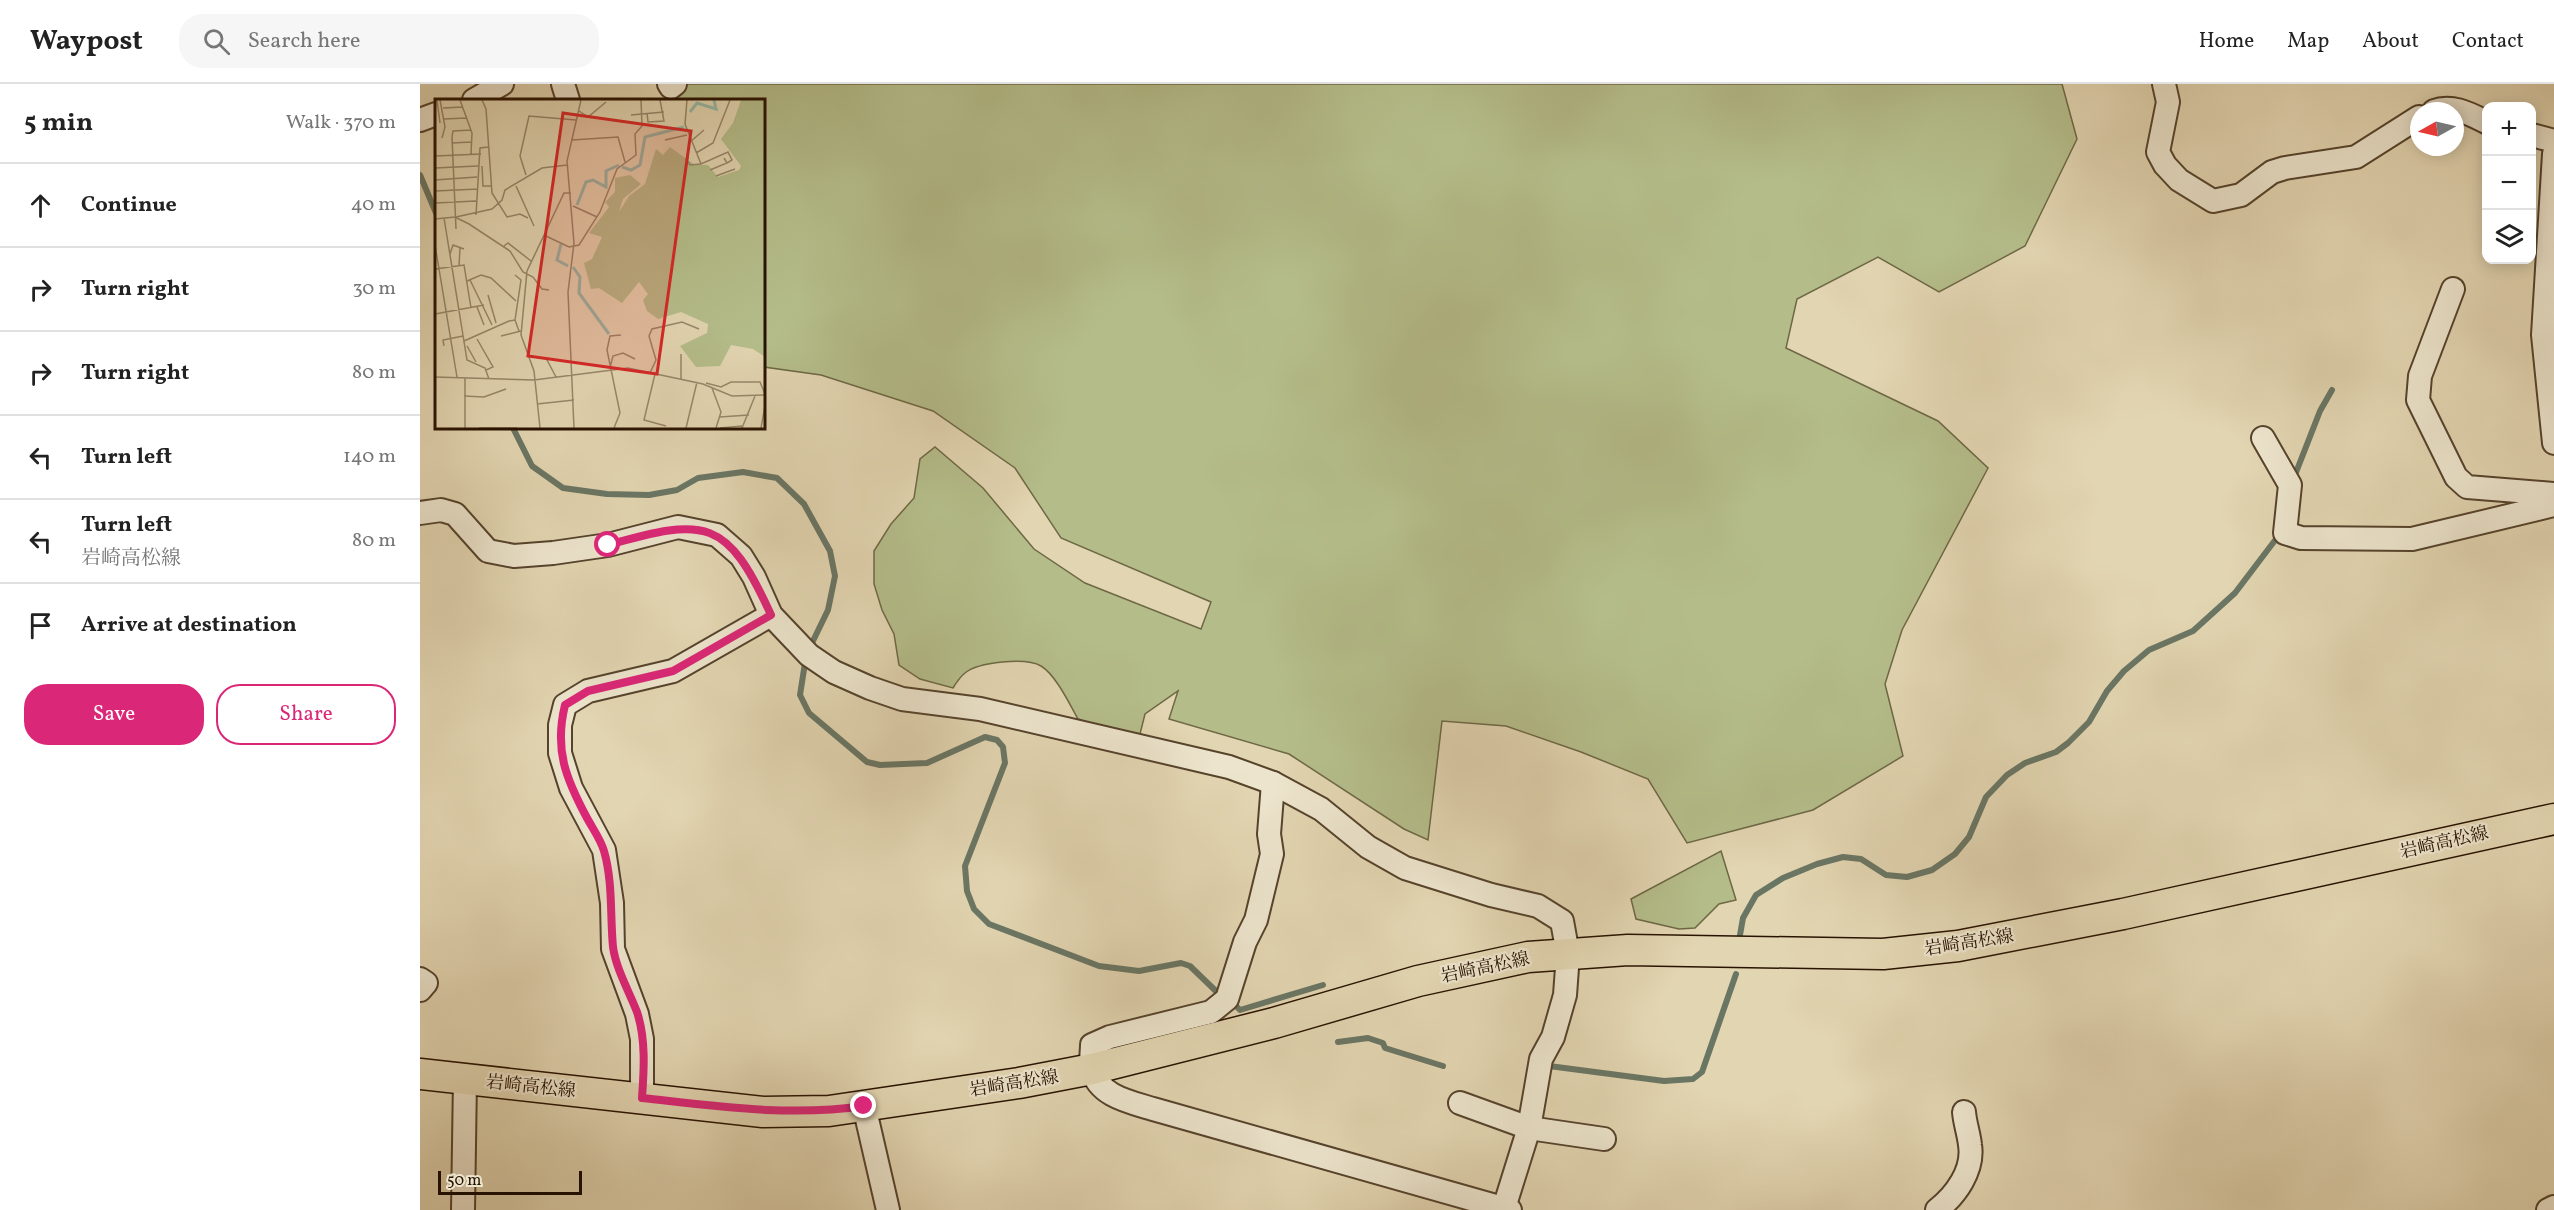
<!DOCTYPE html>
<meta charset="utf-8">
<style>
:root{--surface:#fff;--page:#f6f6f6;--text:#222;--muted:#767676;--line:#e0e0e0;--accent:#db2777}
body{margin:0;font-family:Vollkorn,"Noto Serif JP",serif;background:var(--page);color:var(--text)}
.controls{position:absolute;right:18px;top:18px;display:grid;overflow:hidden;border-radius:12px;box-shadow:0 3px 15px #0003}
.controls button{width:54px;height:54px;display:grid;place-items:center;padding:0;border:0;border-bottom:2px solid var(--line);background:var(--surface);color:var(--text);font:30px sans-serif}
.compass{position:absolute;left:1990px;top:18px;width:54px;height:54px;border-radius:50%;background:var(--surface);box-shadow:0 3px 15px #0003;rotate:262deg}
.scale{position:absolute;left:18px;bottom:15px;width:144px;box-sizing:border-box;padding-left:6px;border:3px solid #281200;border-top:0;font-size:16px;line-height:21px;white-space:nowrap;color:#281200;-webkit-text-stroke:4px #ece4cc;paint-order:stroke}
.stop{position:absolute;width:18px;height:18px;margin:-14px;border:4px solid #db2777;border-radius:50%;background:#fff}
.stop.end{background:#db2777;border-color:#fff;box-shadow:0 2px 6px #0008}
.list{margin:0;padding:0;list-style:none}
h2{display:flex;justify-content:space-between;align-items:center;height:78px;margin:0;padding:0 24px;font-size:26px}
h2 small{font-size:20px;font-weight:400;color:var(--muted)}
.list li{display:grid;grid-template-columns:39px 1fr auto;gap:18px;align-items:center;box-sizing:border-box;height:84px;padding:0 24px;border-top:2px solid var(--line)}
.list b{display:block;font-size:22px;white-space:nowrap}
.list p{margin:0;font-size:20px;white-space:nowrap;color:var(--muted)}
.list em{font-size:20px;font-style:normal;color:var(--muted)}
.actions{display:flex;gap:12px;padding:18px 24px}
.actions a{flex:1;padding:14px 0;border:2px solid var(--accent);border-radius:24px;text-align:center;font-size:21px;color:var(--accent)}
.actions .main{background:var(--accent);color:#fff}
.icon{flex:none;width:33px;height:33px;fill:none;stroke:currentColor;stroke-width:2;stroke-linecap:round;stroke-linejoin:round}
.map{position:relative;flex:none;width:2134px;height:1126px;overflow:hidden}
header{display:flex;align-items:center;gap:36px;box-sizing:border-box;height:84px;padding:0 30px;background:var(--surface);border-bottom:2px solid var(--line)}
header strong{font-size:28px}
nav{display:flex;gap:33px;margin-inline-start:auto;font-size:21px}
.search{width:420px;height:54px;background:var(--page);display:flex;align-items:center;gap:15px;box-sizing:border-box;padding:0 21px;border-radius:24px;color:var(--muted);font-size:22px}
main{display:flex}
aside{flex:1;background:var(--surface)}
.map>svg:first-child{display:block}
.green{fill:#b4bd8a;stroke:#6e6845;stroke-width:1.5}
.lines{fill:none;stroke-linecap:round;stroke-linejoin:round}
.stream{stroke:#6a7664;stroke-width:6}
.minor-casing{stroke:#56432c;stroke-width:26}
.major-casing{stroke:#281200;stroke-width:33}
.minor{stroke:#ece4cc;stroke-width:22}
.major{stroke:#e2d5b1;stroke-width:30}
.route{stroke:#db2777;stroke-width:8}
.labels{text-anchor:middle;stroke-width:4.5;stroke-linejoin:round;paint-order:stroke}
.street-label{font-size:18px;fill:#281200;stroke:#ece4cc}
.inset-river{fill:none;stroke:#96b9a6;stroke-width:3}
.inset-road{fill:none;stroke:#98876a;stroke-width:1.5}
.view{fill:#d62828;fill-opacity:0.15;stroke:#d62828;stroke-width:3}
.inset-edge{fill:none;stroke:#281200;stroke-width:3}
</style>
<header>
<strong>Waypost</strong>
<div class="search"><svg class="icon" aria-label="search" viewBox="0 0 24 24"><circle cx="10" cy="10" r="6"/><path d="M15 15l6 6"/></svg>Search here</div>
<nav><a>Home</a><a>Map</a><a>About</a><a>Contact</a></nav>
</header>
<main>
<aside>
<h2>5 min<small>Walk · 370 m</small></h2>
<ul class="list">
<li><svg class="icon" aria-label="ahead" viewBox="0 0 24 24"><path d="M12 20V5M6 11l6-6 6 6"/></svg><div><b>Continue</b></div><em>40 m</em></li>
<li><svg class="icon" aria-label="right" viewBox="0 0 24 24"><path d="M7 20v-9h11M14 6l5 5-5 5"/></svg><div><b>Turn right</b></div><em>30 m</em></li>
<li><svg class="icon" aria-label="right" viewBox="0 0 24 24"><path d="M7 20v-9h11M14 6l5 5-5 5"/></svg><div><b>Turn right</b></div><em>80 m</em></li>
<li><svg class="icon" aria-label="left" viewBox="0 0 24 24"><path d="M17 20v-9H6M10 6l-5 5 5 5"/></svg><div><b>Turn left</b></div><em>140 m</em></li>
<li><svg class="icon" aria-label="left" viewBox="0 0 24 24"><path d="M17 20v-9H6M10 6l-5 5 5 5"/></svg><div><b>Turn left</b><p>岩崎高松線</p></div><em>80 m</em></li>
<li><svg class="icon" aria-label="arrive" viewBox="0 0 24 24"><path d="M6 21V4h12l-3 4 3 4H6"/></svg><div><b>Arrive at destination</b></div></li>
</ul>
<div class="actions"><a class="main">Save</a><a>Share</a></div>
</aside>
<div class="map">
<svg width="2134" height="1126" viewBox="0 0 2134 1126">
<rect width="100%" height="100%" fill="#e2d5b1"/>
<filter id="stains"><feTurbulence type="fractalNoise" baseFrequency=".00333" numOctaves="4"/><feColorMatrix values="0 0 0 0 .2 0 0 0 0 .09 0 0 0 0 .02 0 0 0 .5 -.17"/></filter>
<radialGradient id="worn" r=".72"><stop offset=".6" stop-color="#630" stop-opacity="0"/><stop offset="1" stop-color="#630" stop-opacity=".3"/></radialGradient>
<g class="green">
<path d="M255 0H1642L1657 55 1605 162 1519 208 1458 173 1377 215 1366 264 1518 337 1568 384 1482 546 1465 600 1483 672 1393 726 1267 759 1228 695 1161 668 1086 642 1022 637 1008 756 984 745 869 670 749 635 758 607 725 630 720 650 686 644 658 635C650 621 636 591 621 582 606 573 558 578 545 589 540 593 536 599 533 604L500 595 479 581 474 550 462 526 454 500V467L471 440 494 414 500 375 515 363 563 404 614 465 665 499 781 545 791 518 641 454 595 384 513 327 401 291 344 283V16H245Z"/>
<polygon points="1301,767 1316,816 1299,820 1275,844 1259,845 1216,835 1211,815"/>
</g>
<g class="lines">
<g class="stream">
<polyline points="0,91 16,129"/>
<polyline points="93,344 112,382 143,404 187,410 229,411 257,406 278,394 323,388 357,394 384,420 410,467 415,492 408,526 392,559"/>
<polyline points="1875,391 1900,327 1912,306"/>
<polyline points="385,579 380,611 389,629 447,678 460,681 507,679 565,653 577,656 583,663 585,679 545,782 547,807 554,825 569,840 679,882 719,887 761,879 770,882 801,912"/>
<polyline points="1320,851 1323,834 1336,811 1363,794 1397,780 1423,773 1441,775 1466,791 1487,793 1512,786 1535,770 1549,753 1566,713 1587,691 1605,679 1636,668 1648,659 1669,638 1687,607 1704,587 1729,566 1773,547 1815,509 1856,455"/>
<polyline points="813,919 820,926 903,901"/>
<polyline points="918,958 948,954 963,959 965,964 1023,982"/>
<polyline points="1129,982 1244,997 1273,995 1282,988 1316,890"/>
</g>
<defs>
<g id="minor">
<polyline points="143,0 148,16"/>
<polyline points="249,0 251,3 255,0"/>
<polyline points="1744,0 1748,18 1738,68 1745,81 1759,96 1793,117 1821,111 1852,88 1865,84 1936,73 1999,33"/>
<polyline points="54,16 82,0"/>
<path d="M2014 27C2032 20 2050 30 2066 38"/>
<polyline points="0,36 16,30"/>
<polyline points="2112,51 2134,57"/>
<polyline points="2134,70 2123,251 2134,359"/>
<polyline points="2033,205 2000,292 1998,316 2036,393 2047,403 2134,410"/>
<polyline points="1843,354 1870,401 1865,449 1881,454 1992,455 2134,421"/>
<polyline points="0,429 21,426 35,430 68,467 94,472 133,469 188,461 258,443 297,451 321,472 334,493 351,531 389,571 414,588 450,604 482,615 560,625 809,683 853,699 901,725 948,763 985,784 1071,811 1118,822 1142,837 1148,870 1145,911 1133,953 1121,975 1109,1044 1084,1124"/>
<path d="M853 699 849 750 852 770 836 836 825 858 807 915 791 928 690 953 672 961C672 968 670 978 672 985 678 1012 710 1018 733 1025L1090 1126"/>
<polyline points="0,895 6,899 0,906"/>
<polyline points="222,1014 222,955 217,930 193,865 192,819 184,766 151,704 140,669 140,641 145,621 168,607 253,587 351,531"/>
<polyline points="1040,1019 1109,1044 1184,1055"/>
<polyline points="444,1022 468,1126"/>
<polyline points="43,1126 45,995"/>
<path d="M1517 1126C1536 1111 1554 1086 1550 1061 1549 1050 1545 1040 1544 1028"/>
<polyline points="2128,1126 2134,1123"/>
</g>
<polyline id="major" points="0,990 343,1028 409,1027 599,999 672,985 854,939 998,897 1108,873 1208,866 1463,870 1538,862 1703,830 2134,735"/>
</defs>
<use href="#minor" class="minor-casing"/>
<use href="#major" class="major-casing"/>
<use href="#minor" class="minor"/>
<use href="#major" class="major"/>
</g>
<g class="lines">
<path class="route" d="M188 461C286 433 307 434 351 531L253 587 168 607 145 621C134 666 146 695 167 734 173 745 181 756 184 767 193 798 190 831 193 863 196 885 209 907 217 928 226 955 224 986 222 1014 296 1022 369 1033 444 1022"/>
</g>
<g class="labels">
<g class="street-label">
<text transform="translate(2024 758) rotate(-13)" y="6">岩崎高松線</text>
<text transform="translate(1549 858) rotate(-9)" y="6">岩崎高松線</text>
<text transform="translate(1065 883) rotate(-12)" y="6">岩崎高松線</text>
<text transform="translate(594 999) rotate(-9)" y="6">岩崎高松線</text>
<text transform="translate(111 1002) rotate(6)" y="6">岩崎高松線</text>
</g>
</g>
<g transform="translate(15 15)">
<rect width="330" height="330" fill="#e2d5b1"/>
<path d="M306 1H330V258L318 250 296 246 285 267 261 268 245 247 272 234 273 225 246 213 223 220 212 212 208 201 213 195 204 183 187 204 164 189 156 190 149 164 157 160 167 138 154 134 174 108 170 103 180 93V79L195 76 206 85 188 100 184 113 194 97 210 85 221 50 228 56 235 48 260 66H273L283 78 304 71 306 67 286 40 298 24Z" fill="#b4bd8a"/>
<path class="inset-river" d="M255 13 262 4 281 10 279 1M187 68 196 71 205 66 210 38 249 28M142 106 151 83 158 81 171 88V72L184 66M126 145 122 161 133 167M138 168 145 178 144 194 174 235"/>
<path class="inset-road" d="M2 1 5 24M5 1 10 28 7 39M25 1 37 34 36 55M47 1 51 10 57 94 72 118 85 115 93 119M252 1 250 25 266 65M8 9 28 8M144 12 153 18 171 3M212 14 213 23 229 22 225 1M196 16 229 13M9 20 31 19M137 41 183 38 190 63M230 41 252 36M255 43 269 31M17 44 36 43M261 54 278 44 295 1M0 57 46 55M254 59 251 60 255 66 266 65 293 53 297 61 292 64M47 67 48 87H56M0 69 43 67M275 71 292 64 289 59M91 76 85 57 94 17 141 21M281 77 300 70M0 81 42 78M81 87 99 127M0 92 43 90M0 104 41 102M138 107 162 118M41 116 45 49 53 48M21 118 57 110 67 101 70 91 107 69 132 66M9 119 32 261 50 269 54 280M0 120 20 118 34 125 75 152 88 173 98 178 107 190 114 191M21 130 17 38 18 32 36 31M111 137 134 148 144 146 165 113 182 70 201 56 200 35 207 27 206 1M0 146 22 278M69 147 73 144 96 162M15 155 18 146 29 150M24 167 25 149M0 170 29 166 36 209M80 176 86 181 80 221M35 181 57 226M32 182 46 176 56 179 81 202M53 196 61 224M42 208 49 226M0 215 49 206M66 237 86 232M42 240 58 268 51 271M29 242 74 222 80 221 84 232M9 247 8 241 28 237M32 247 41 263M111 259 121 278M175 269 178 257 188 254 200 260M215 274 221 261 214 237 217 230 247 223 264 230M220 275 209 321 231 327M0 278 99 281 193 269 268 285 297 297 330 296M246 280V255M271 284 286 288 296 283H325L330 295M277 289 286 313 281 329M29 297 49 298 71 290M102 305 139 301M285 318 314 316M30 329V279M44 329H82M105 329 99 272 86 236 92 172 129 94H136M139 329 133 193 139 144 132 62 146 1M179 329 185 314 172 251 175 237 186 236M251 329 262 283M285 329 307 327M307 329 320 297M326 329 330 307"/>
<path class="view" d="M128 14 256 32 222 275 93 257Z"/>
<rect width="330" height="330" class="inset-edge"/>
</g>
<rect width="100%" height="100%" filter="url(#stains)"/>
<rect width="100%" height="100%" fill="url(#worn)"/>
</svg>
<div class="controls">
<button>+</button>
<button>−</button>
<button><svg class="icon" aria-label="layers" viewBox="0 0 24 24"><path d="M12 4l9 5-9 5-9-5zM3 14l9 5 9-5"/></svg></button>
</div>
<svg class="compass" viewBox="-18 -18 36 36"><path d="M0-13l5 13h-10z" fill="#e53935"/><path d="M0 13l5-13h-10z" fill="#767676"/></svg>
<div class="scale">50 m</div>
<div class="stop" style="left:188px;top:461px"></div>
<div class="stop end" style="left:444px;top:1022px"></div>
</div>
</main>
